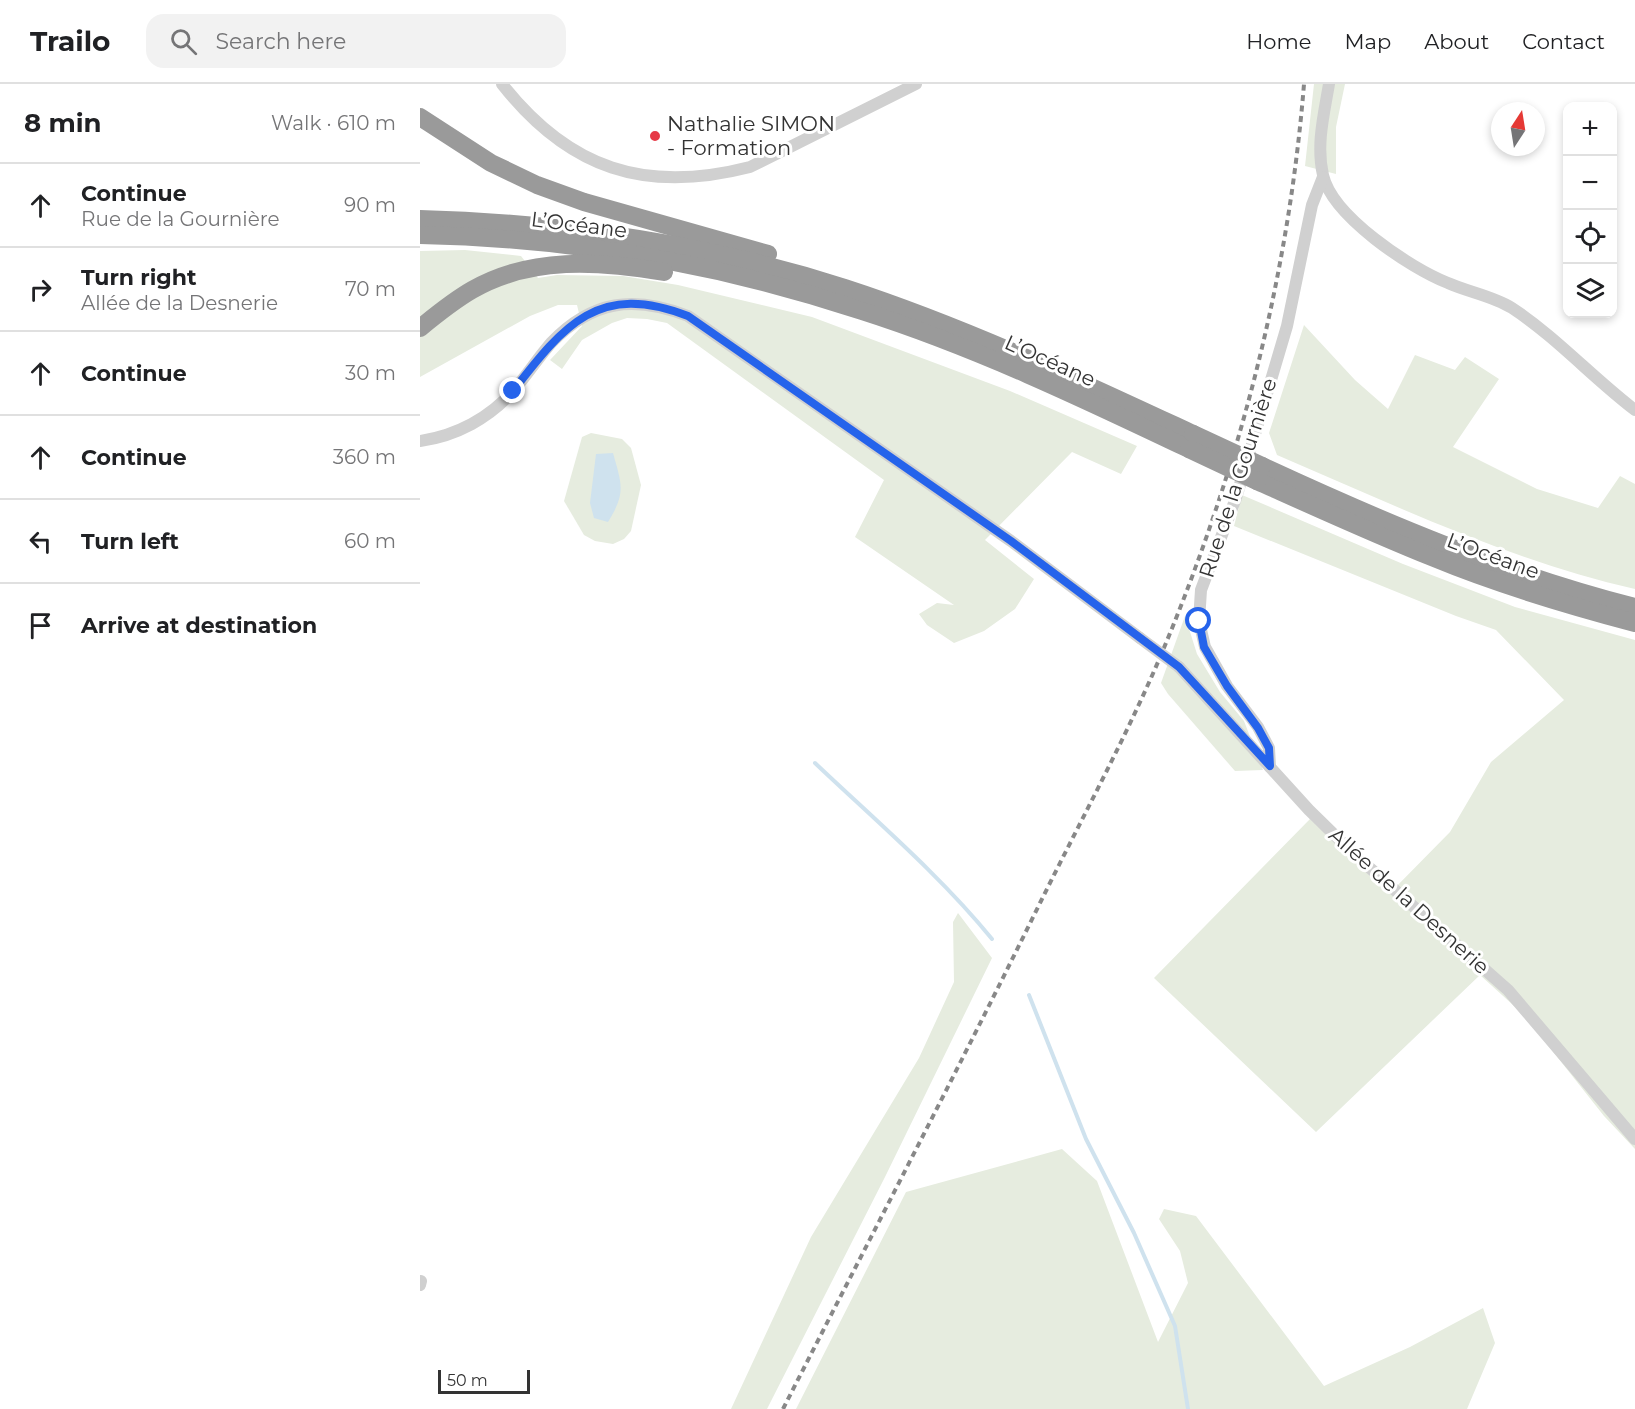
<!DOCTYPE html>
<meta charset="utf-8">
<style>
:root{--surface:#fff;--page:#f2f2f2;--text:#202124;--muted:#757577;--line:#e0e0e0}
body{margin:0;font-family:Montserrat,sans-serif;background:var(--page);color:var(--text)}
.controls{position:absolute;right:18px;top:18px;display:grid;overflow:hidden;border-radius:12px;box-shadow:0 3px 9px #0003}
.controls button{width:54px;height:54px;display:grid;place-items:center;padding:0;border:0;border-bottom:2px solid var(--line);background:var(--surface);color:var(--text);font:30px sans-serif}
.compass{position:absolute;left:1071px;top:18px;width:54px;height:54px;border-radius:50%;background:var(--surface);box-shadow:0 3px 9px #0003;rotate:12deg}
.scale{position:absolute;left:18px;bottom:15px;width:92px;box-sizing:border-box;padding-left:6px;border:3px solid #333;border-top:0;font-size:16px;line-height:21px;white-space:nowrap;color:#333;-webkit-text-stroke:4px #fff;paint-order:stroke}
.stop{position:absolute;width:18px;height:18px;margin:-14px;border:4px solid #2563eb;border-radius:50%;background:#fff}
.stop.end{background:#2563eb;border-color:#fff;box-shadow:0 2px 6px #0008}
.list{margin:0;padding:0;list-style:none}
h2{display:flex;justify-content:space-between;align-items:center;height:78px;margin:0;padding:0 24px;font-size:26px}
h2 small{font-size:20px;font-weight:400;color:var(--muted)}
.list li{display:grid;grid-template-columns:39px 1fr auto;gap:18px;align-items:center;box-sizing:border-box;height:84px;padding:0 24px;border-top:2px solid var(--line)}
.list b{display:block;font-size:22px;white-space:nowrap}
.list p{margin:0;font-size:20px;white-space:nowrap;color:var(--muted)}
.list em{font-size:20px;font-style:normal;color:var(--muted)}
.icon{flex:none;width:33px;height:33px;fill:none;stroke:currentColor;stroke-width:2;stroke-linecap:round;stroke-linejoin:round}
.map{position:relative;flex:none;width:1215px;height:1325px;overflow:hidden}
header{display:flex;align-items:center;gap:36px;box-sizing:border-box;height:84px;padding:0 30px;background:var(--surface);border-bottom:2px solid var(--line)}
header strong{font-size:28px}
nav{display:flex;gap:33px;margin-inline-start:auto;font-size:21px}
.search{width:420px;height:54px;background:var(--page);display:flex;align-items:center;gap:15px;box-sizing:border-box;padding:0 21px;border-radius:18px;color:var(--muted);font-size:22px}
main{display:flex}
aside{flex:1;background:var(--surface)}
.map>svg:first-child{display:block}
.green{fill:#e6ecdf}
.water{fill:#cfe2ee}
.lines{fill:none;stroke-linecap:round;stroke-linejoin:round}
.stream{stroke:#cfe2ee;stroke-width:4}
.minor{stroke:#d0d0d0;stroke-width:12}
.highway{stroke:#9a9a9a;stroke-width:18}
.rail{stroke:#888;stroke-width:4;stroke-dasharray:6 4.5;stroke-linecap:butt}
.minor-bridge{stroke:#d0d0d0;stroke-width:12}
.highway-bridge{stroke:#9a9a9a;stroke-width:18}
.route{stroke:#2563eb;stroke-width:8}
.poi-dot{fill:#e63946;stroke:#fff;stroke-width:2}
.labels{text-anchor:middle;stroke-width:6;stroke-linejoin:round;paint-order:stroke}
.poi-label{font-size:21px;fill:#333;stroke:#fff;text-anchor:start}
.street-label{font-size:21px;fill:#333;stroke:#fff}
</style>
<header>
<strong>Trailo</strong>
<div class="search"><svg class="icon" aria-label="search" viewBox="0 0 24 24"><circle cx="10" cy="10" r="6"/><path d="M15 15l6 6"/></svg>Search here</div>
<nav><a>Home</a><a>Map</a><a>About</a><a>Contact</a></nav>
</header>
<main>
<aside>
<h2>8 min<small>Walk · 610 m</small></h2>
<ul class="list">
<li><svg class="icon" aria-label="ahead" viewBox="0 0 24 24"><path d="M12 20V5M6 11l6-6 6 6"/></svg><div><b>Continue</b><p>Rue de la Gournière</p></div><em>90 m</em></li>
<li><svg class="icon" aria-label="right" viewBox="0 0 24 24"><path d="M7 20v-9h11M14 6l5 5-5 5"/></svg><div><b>Turn right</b><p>Allée de la Desnerie</p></div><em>70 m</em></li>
<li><svg class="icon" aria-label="ahead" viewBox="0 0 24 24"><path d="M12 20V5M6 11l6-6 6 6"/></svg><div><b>Continue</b></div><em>30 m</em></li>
<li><svg class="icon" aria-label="ahead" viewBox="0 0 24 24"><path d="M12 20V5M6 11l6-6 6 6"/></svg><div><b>Continue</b></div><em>360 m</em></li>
<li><svg class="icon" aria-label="left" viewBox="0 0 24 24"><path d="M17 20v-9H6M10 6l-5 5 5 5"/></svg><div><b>Turn left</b></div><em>60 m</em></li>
<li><svg class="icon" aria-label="arrive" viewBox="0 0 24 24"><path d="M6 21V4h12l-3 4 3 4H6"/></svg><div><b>Arrive at destination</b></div></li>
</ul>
</aside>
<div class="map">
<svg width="1215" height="1325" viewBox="0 0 1215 1325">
<rect width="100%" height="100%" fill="#fff"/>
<g class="green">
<polygon points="894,0 925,0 916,43 916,90 885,82"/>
<polygon points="45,166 101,172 118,194 137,191 203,192 258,201 392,233 590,307 717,362 701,390 652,368 565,456 614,495 595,525 564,547 534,559 507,541 499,530 517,519 534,521 435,453 464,396 247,239 227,235 207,234 192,239 162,256 142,285 130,276 162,242 157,221 138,221 110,232 0,293 0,167"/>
<path d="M884 241 935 296 968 325 995 271 1035 286 1045 273 1079 295 1033 363 1117 405 1178 424 1200 392 1215 400V505C1091 477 974 421 857 371L849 349Z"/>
<polygon points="171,349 202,355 211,364 221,401 211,447 204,455 193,460 175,457 164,451 144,417 162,353"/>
<polygon points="822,411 983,480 1095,523 1215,556 1215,1065 1184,1032 1104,931 1060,891 896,1048 734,894 890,735 969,810 1030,748 1071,678 1144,616 1076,546 1036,532 814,442"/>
<polygon points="765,532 777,570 800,608 824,637 843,686 815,687 748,610 741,599"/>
<polygon points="538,829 572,874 465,1093 347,1325 311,1325 391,1153 499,974 534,898 533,838"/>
<polygon points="642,1065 677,1097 738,1258 768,1199 760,1167 739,1135 744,1125 776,1132 904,1302 990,1263 1063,1224 1075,1259 1047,1325 376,1325 486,1108"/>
</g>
<path class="water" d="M193 369C202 401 206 409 188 438L174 434 170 419 176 370Z"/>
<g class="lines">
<g class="stream">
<path d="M395 679C455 736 520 791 572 855"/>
<polyline points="609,911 666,1055 714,1149 755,1242 768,1325"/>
</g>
<g class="minor">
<path d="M82 0C149 85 225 110 330 83L496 0"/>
<path d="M909 0C904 30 896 61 903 91 912 132 990 184 1028 199 1048 208 1073 212 1092 224 1136 253 1173 294 1215 326"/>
<path d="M0 357C36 352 70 334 94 306 107 291 118 274 131 259 172 216 214 211 268 232L591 457 720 554"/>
<polyline points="759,583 889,726 934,770 1088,906 1215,1055"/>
<polyline points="850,683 849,664 838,643 807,602 785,563 779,537 781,506 816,414 867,242 892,121 903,93"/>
<polyline points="0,1201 1,1197"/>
</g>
<g class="highway">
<polyline points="0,33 71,79 117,101 164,118 348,170"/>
<path d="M0 135C144 139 288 160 425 204 545 243 659 297 773 350"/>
<path d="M0 151C150 154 300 180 442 227 555 263 662 314 769 365"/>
<path d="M0 244C17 230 33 217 52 206 111 172 179 177 244 188"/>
<path d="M842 382C963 438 1085 490 1215 523"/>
<path d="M837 397C895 423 954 450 1014 474 1079 501 1147 521 1215 539"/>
</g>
<path class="rail" d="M363 1325C449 1156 537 988 621 817 660 738 703 659 738 578 816 395 868 199 884 0"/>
<polyline class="minor-bridge" points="720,554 759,583"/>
<g class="highway-bridge">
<polyline points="773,350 842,382"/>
<polyline points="769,365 837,397"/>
</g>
</g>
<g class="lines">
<path class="route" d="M93 307C144 241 179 197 268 232L591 457 759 583 850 682 849 664 838 644 807 602 784 563 779 537"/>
</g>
<circle class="poi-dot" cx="235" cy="52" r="6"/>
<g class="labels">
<g class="poi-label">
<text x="247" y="47">Nathalie SIMON<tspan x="247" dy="24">- Formation</tspan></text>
</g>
<g class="street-label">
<text transform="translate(159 141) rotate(7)" y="7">L’Océane</text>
<text transform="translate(630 277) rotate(24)" y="7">L’Océane</text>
<text transform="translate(818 394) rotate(-72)" y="7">Rue de la Gournière</text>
<text transform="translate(1073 472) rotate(20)" y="7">L’Océane</text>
<text transform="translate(989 817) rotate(42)" y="7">Allée de la Desnerie</text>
</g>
</g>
</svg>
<div class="controls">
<button>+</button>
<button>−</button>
<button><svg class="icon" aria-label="locate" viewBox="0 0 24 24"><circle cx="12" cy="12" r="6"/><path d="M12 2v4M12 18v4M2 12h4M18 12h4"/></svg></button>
<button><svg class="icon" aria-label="layers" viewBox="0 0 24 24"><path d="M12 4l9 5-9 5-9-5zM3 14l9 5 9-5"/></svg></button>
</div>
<svg class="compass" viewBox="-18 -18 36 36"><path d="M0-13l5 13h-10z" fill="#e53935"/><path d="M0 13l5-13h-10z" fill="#757577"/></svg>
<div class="scale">50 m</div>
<div class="stop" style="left:779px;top:537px"></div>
<div class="stop end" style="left:93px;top:307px"></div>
</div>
</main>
